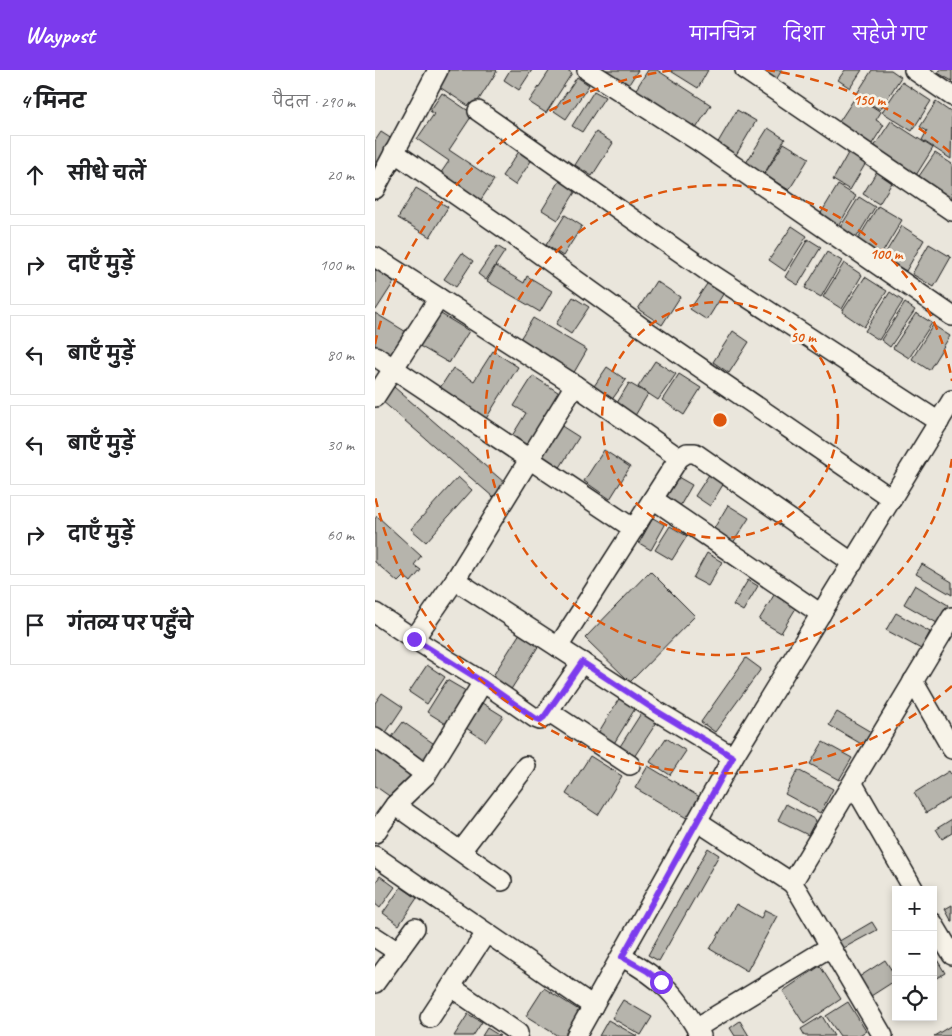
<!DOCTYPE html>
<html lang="hi">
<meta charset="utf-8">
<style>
:root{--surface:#fff;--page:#f6f6f6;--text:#202124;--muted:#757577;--line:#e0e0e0;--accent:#7c3aed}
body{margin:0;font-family:Caveat,"Playpen Sans Deva",sans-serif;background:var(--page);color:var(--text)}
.controls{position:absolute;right:15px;bottom:15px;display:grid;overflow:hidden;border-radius:0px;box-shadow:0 2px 8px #0003}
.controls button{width:45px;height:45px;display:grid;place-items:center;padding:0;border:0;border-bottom:1px solid var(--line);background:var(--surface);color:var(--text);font:25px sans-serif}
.stop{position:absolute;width:15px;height:15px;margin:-11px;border:4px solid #7c3aed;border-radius:50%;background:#fff}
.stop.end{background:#7c3aed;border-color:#fff;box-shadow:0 1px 5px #0008}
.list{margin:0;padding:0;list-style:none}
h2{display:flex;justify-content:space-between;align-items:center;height:65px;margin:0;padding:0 20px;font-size:21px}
h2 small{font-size:16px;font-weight:400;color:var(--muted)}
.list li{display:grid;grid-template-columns:32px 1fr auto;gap:15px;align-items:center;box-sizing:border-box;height:80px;margin:0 10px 10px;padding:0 10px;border:1px solid var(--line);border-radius:0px}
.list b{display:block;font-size:19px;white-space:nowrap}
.list em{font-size:16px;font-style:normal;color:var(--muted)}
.icon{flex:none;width:28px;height:28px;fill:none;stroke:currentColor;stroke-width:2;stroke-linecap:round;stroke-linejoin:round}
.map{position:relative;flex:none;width:577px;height:966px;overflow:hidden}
header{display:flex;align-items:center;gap:30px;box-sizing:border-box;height:70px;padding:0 25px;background:var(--accent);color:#fff}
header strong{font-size:24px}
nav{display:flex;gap:28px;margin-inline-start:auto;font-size:18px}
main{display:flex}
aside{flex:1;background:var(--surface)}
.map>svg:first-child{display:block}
.building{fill:#b6b4ac;stroke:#1c1c1c}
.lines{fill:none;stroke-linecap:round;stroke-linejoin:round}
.street-casing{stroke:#1c1c1c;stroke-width:22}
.street{stroke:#f7f3e8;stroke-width:19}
.route{stroke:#7c3aed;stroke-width:6}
.ring{fill:none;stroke:#de560d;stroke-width:2.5;stroke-dasharray:9 6}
.centre{fill:#de560d;stroke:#f7f3e8;stroke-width:2.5}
.ring-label{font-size:15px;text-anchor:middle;font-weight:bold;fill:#de560d;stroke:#f7f3e8;stroke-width:5;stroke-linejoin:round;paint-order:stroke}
</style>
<header>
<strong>Waypost</strong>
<nav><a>मानचित्र</a><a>दिशा</a><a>सहेजे गए</a></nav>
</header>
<main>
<aside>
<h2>4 मिनट<small>पैदल · 290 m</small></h2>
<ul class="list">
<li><svg class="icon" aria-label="ahead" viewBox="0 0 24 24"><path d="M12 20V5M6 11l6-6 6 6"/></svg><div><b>सीधे चलें</b></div><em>20 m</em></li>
<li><svg class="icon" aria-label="right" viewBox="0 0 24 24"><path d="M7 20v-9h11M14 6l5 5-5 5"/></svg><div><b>दाएँ मुड़ें</b></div><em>100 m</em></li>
<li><svg class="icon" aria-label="left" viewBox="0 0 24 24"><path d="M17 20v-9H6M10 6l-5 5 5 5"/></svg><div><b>बाएँ मुड़ें</b></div><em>80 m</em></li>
<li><svg class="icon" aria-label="left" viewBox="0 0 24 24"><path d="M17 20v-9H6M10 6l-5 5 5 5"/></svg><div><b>बाएँ मुड़ें</b></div><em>30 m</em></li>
<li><svg class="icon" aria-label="right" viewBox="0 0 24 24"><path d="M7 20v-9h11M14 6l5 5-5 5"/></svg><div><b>दाएँ मुड़ें</b></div><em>60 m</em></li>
<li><svg class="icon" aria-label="arrive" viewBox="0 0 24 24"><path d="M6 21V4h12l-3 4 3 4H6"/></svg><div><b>गंतव्य पर पहुँचे</b></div></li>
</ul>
</aside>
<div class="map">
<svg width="577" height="966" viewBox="0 0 577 966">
<rect width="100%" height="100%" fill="#eae6dc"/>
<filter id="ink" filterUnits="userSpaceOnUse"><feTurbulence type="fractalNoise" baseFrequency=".02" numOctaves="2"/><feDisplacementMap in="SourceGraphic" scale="10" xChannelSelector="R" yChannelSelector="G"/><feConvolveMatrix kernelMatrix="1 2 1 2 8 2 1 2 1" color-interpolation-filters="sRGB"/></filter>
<g filter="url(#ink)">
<g class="building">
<polygon points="73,0 121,0 122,1 98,39 63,16"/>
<polygon points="135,0 157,0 144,20 129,10"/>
<polygon points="175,0 192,0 197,3 171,43 154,32"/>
<polygon points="220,0 263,0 251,19"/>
<polygon points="273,0 282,0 336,35 315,68 255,29"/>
<polygon points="294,0 333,0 323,18"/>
<polygon points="374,0 407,0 398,15"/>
<polygon points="470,0 487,0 475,18 463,10"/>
<polygon points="497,0 516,0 526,7 505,40 481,25"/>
<polygon points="565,0 577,0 577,11 563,3"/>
<polygon points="202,7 214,15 191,49 179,41"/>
<polygon points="527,12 556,31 537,61 507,42"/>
<polygon points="219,21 230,27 207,62 197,56"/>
<polygon points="67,23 98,44 74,80 119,110 99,140 59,113 74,91 42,69 59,44 55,41"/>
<polygon points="481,26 506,42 501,50 509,55 493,80 460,58"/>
<polygon points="561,32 577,43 576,89 547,70 552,61 545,57"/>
<polygon points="362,40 381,51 361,85 342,74"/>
<polygon points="516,51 558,78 538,110 495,83"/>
<polygon points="393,58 410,69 389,104 371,93"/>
<polygon points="6,62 20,71 2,99 0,97 0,71"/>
<polygon points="221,62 238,73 217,106 200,95"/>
<polygon points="409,73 434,88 414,120 389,105"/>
<polygon points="477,76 495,86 475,120 458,110"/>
<polygon points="145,80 158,88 140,115 127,106"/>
<polygon points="560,83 577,94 577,133 542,109"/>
<polygon points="507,93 523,103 504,134 488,124"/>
<polygon points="186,109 202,119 183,150 167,140"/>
<polygon points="463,115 481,126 461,160 443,148"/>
<polygon points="41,118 73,137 55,167 23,148"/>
<polygon points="484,127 500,137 480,170 464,159"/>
<polygon points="503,136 527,150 506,185 482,171"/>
<polygon points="190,145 207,156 188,186 171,175"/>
<polygon points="417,156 432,166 410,201 394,190"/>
<polygon points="527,156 549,170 531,201 508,187"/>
<polygon points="433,169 446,177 423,215 410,207"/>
<polygon points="554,174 576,187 559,217 537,204"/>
<polygon points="122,176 130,181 111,210 103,204"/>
<polygon points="452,182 467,191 446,227 430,218"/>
<polygon points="87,183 98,191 81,217 69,209"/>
<polygon points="469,193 487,205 467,239 448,227"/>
<polygon points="121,196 149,213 152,206 177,221 165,242 112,211"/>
<polygon points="0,199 19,212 1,240 0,239"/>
<polygon points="490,207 512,221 489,257 467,242"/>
<polygon points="281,211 305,227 287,255 263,239"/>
<polygon points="334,211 350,221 332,250 315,239"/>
<polygon points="515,222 528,231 504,270 490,261"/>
<polygon points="198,227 214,237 196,264 181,254"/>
<polygon points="530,233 540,240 515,277 506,270"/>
<polygon points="61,241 94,261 74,293 41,274"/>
<polygon points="0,243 33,263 14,295 0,287"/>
<polygon points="541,243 557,253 534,288 518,278"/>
<polygon points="158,248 212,280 194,311 145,269"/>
<polygon points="558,255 575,266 554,300 537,289"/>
<polygon points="358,261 374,272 354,303 338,292"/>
<polygon points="118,281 143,297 104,360 57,330 78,298 99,311"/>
<polygon points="280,291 301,304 283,330 263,317"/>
<polygon points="232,297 251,310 231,338 213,325"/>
<polygon points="304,304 326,318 309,345 287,330"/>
<polygon points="158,306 186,324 145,389 129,379 151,343 139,336"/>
<polygon points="254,313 273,324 255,354 236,343"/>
<polygon points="19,317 130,413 118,427 7,331"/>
<polygon points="185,355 204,367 184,399 165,387"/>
<polygon points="229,380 255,397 235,429 209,411"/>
<polygon points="335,403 349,413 335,436 320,426"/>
<polygon points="83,407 97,420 51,472 36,459"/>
<polygon points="303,407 317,415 305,436 291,428"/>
<polygon points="353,435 374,448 358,473 338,460"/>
<polygon points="2,446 46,486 39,495 46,500 36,512 29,506 23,512 0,492 0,449"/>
<polygon points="278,448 290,455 276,480 264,473"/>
<polygon points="295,456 312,466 297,490 280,480"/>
<polygon points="332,483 347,492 333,516 318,508"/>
<polygon points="547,494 577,512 577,525 541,504"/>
<polygon points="275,501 320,546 255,612 210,568"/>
<polygon points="373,510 383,516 368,541 358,535"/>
<polygon points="540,515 573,535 562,553 529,534"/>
<polygon points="399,525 421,538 406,563 384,550"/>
<polygon points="521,543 555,562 546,579 511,560"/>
<polygon points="147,560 166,572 135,621 116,609"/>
<polygon points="371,588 386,599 340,662 326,652"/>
<polygon points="52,595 70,607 52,634 34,622"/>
<polygon points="72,610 96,624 76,657 52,642"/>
<polygon points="7,623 28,637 8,667 0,662 0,633"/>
<polygon points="245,627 261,637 238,675 222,665"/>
<polygon points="107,633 128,646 111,671 91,658"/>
<polygon points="267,642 282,652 259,687 244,678"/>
<polygon points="462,642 496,662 488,675 454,655"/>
<polygon points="28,652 65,678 49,701 11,675"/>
<polygon points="291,668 311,681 295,705 275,692"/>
<polygon points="448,672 477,688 464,710 435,694"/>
<polygon points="0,676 42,707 20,730 0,716"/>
<polygon points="215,686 247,706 223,745 191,724"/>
<polygon points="273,696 328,729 315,750 260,718"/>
<polygon points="423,700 458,719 445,743 410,724"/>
<polygon points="574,701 577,706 577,727 551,743 539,723"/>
<polygon points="411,734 441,750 433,765 403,750"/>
<polygon points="577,749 577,763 567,769 561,759"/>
<polygon points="333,778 344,785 284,891 273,885"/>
<polygon points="5,806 20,817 5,838 0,834 0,813"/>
<polygon points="26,817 42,828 24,855 8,843"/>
<polygon points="361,834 386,848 390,840 402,846 372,901 335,879"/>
<polygon points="577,835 577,852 570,839"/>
<polygon points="497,852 502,860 465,880 461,873"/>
<polygon points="558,883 570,903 558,910"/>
<polygon points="510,890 521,907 521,910 496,926 484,907"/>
<polygon points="445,896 466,929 429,954 408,921"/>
<polygon points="169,918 207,942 192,966 183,966 151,946"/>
<polygon points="248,930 277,947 266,965 237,948"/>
<polygon points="473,932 491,961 483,966 465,966 451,946"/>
<polygon points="93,944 107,952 98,966 79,966"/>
<polygon points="447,946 459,966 430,966 426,959"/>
<polygon points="233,950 262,966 224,966"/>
<polygon points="365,951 374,966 360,966 355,958"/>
<polygon points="577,955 577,966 559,966"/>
<polygon points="112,958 125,966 107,966"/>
</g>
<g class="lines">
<defs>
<g id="street">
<polyline points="212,0 323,71 577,246"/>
<polyline points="370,0 577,141"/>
<polyline points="539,0 577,26"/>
<polyline points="103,41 335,203 564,352"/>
<polyline points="19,82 130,159 266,257 517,429"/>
<polyline points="0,119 63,0"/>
<polyline points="0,187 200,315 304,388"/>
<polyline points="0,286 259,459"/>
<polyline points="0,327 64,228"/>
<polyline points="278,429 446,544"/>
<polyline points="80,510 200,315"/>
<polyline points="0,543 39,569 80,510 280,640 358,687"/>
<polyline points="183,577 304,388 312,383 320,383 478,493"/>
<polyline points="538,611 577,679"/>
<polyline points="108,612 160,648 165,650 169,647 207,592"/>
<polyline points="173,641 255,695"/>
<polyline points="0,667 51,705"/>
<polyline points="478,714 539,820"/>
<polyline points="20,735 127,811"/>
<polyline points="322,751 417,813 424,823 508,966"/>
<polyline points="0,763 20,735 51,705 108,612 39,569"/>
<polyline points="86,781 151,696"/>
<polyline points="0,786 218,936"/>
<polyline points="417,813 577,547"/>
<polyline points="558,853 577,885"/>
<polyline points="0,867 23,882"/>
<path d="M247 887C288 909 302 925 326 966"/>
<polyline points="0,913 40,858"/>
<polyline points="76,917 143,963"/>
<polyline points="55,948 111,863"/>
<polyline points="321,958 455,877"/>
<polyline points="201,966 358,687 577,330"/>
</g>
</defs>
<use href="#street" class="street-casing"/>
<use href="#street" class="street"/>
</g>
</g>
<g class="lines" filter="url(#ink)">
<polyline class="route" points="39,569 108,612 160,648 165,650 169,647 207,592 280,640 358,687 247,887 272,901 286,912"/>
</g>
<g class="ring">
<circle cx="345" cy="350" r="118"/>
<path d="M577 389A235 235 0 1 1 577 311"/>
<path d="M577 616A353 353 0 0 1 0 426M0 274A353 353 0 0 1 299 0M391 0A353 353 0 0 1 577 84"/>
</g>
<circle cx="345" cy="350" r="8" class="centre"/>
<g class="ring-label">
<text x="494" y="35">150 m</text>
<text x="511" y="189">100 m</text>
<text x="428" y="272">50 m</text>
</g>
</svg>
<div class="controls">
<button>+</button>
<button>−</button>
<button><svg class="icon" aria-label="locate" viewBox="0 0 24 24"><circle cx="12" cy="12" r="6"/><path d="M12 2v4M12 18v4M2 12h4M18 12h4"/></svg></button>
</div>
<div class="stop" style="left:286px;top:912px"></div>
<div class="stop end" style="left:39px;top:569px"></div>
</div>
</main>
